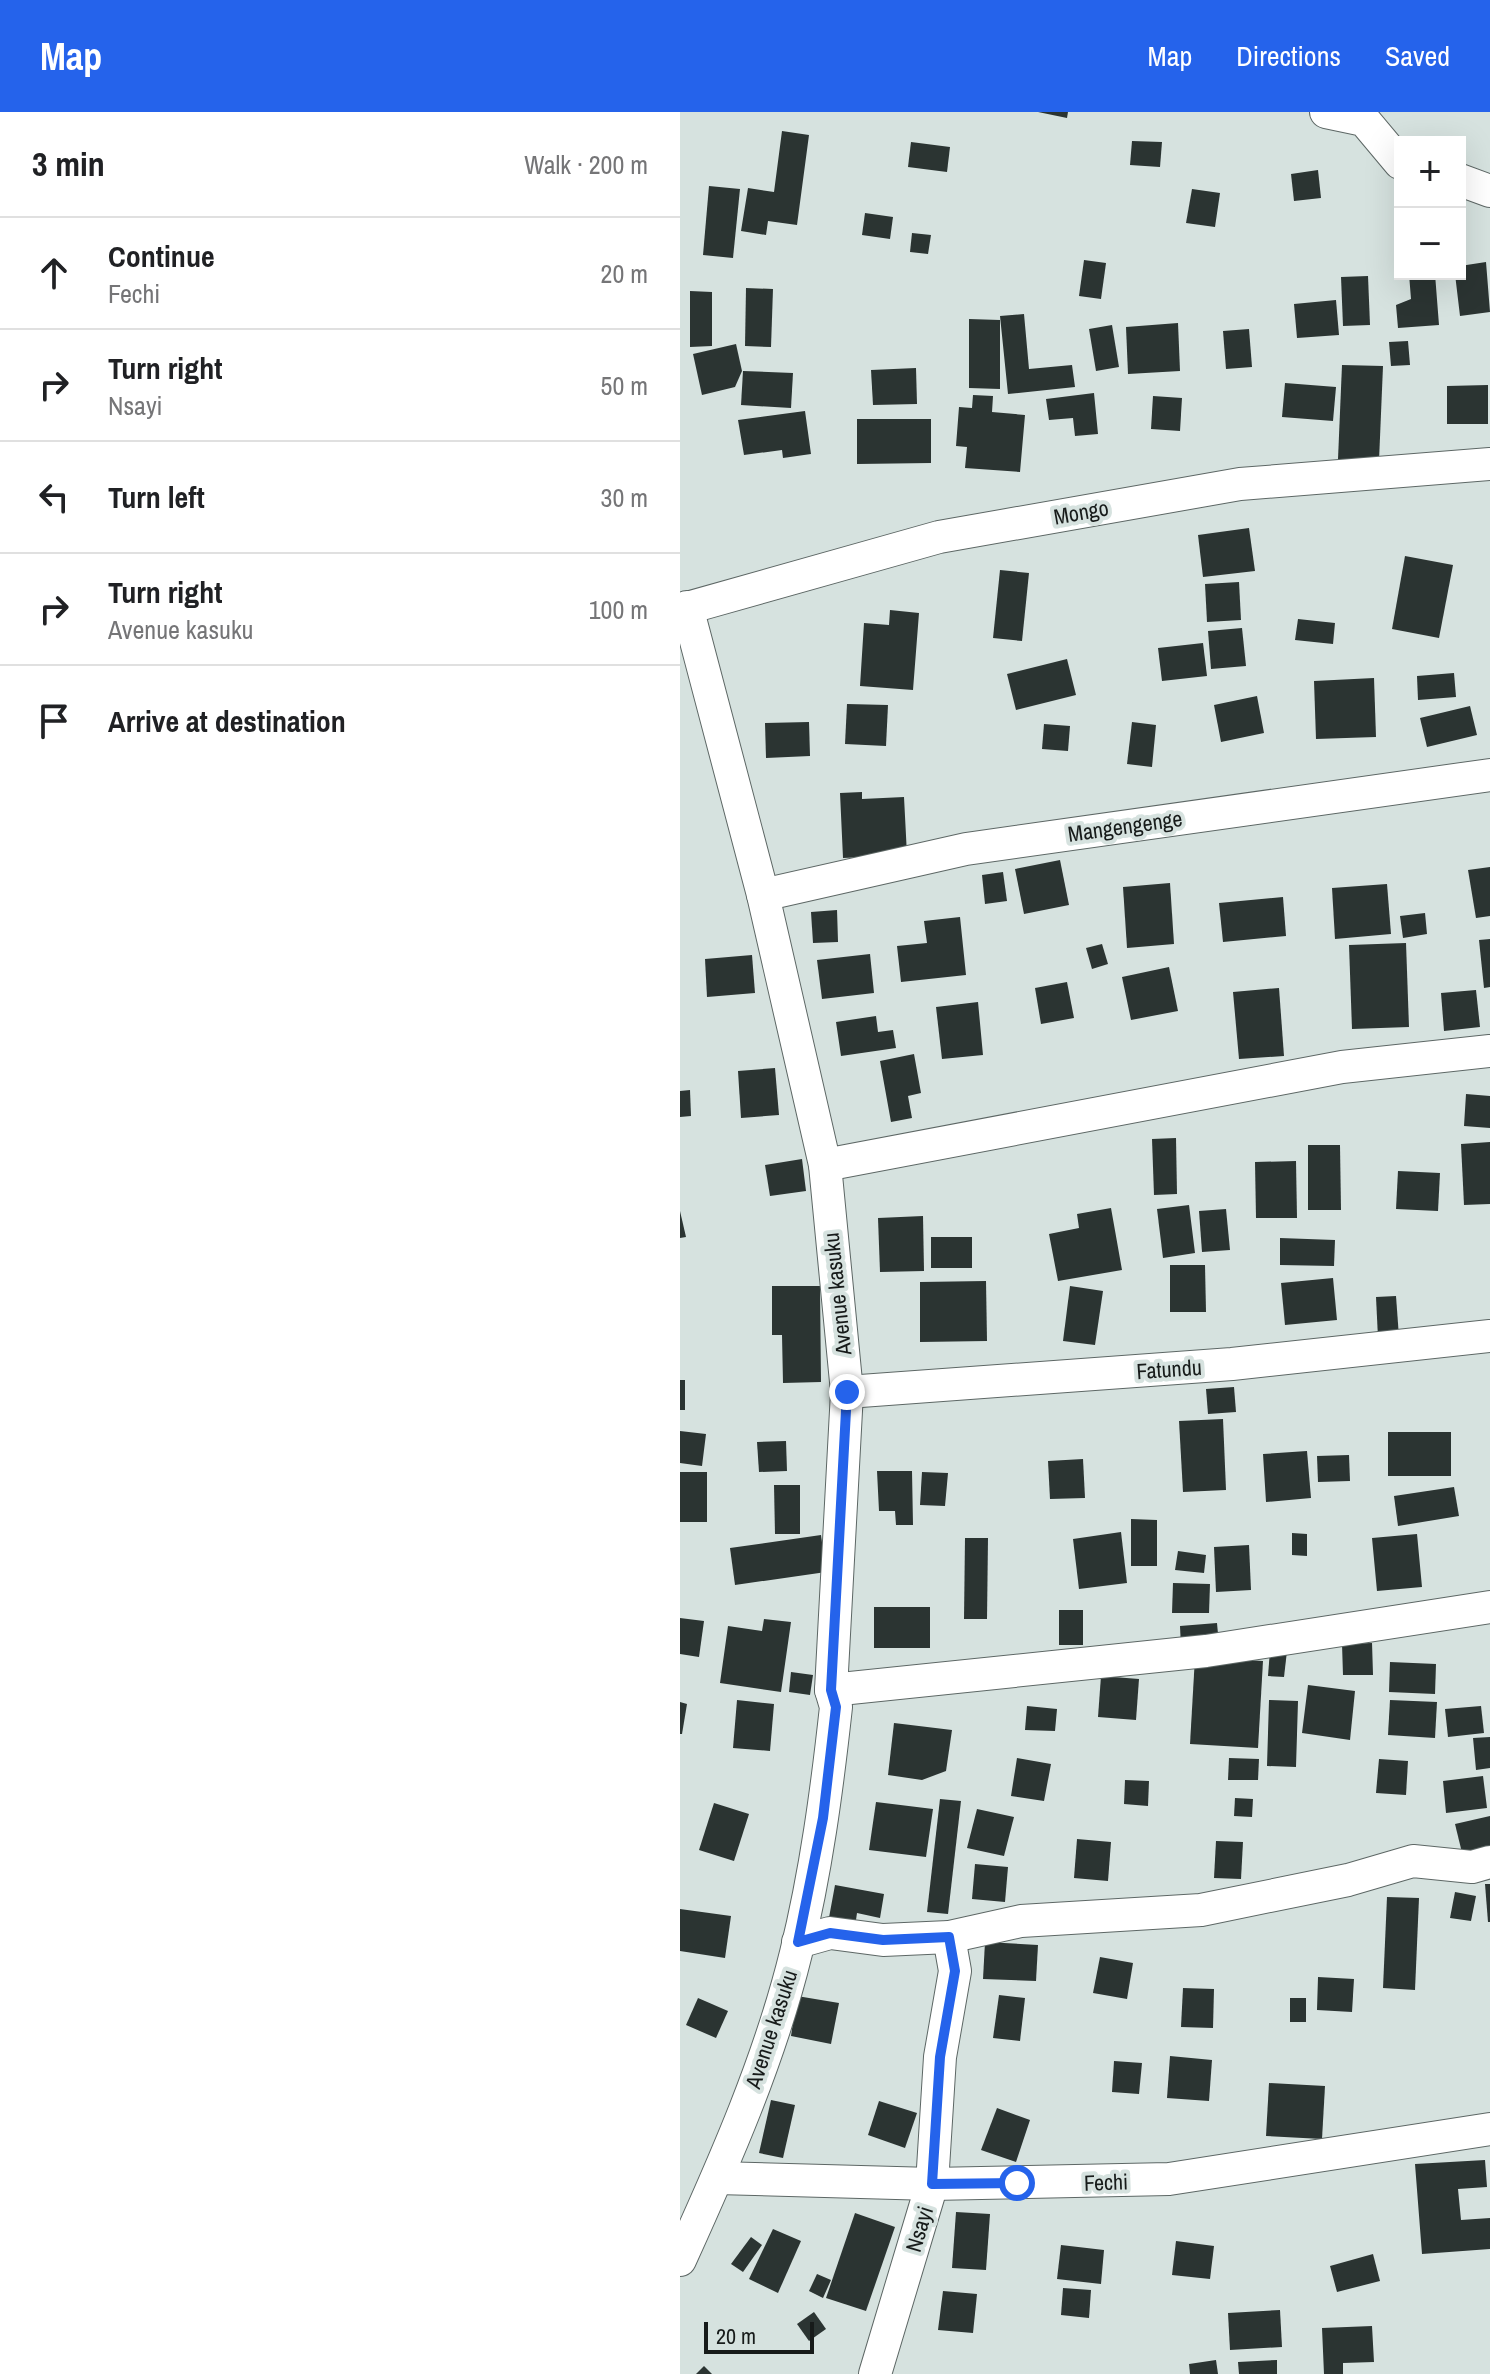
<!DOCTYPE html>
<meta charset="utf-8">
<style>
:root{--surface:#fff;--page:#f2f2f2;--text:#202124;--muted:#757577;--line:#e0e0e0;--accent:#2563eb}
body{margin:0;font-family:"Archivo Narrow",sans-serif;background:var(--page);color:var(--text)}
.controls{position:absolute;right:24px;top:24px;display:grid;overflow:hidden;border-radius:0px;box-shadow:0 8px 32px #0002}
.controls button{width:72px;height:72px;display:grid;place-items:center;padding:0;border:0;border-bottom:2px solid var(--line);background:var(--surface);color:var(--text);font:40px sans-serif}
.scale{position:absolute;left:24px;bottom:20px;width:110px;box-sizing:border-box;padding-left:8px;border:4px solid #171b1a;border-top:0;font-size:22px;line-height:28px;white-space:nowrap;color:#171b1a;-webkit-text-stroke:6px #d6e2df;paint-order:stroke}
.stop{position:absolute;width:24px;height:24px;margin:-18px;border:6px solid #2563eb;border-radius:50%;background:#fff}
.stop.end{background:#2563eb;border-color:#fff;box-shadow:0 2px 8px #0008}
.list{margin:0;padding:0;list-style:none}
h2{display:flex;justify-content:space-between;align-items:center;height:104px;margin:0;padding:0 32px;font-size:34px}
h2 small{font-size:26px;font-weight:400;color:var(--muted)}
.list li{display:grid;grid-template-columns:52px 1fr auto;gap:24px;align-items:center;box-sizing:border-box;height:112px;padding:0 32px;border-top:2px solid var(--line)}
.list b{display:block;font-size:30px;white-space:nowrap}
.list p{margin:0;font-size:26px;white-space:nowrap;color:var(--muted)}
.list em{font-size:26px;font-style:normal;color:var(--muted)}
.icon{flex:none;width:44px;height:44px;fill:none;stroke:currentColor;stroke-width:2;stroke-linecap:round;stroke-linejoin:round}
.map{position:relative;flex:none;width:810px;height:2262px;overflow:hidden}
header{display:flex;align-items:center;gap:48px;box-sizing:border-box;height:112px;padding:0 40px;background:var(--accent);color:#fff}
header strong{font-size:38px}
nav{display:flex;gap:44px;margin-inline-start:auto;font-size:28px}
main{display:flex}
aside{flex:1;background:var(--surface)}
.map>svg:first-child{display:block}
.building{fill:#2b3432}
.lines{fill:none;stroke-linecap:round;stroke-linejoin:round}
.street-casing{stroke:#5d6765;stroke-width:34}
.street{stroke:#fff;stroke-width:32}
.route{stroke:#2563eb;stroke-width:10}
.labels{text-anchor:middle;stroke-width:8;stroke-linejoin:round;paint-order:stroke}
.street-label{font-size:22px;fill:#171b1a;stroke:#d6e2df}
</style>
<header>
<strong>Map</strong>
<nav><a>Map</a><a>Directions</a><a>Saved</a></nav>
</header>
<main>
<aside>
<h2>3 min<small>Walk · 200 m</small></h2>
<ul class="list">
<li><svg class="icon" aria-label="ahead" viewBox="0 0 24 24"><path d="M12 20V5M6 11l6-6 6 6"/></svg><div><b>Continue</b><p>Fechi</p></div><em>20 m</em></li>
<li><svg class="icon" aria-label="right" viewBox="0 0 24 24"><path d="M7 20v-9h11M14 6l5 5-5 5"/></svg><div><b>Turn right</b><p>Nsayi</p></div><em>50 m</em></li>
<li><svg class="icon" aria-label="left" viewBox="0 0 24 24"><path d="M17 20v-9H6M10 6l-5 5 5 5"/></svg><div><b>Turn left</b></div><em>30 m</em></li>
<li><svg class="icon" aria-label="right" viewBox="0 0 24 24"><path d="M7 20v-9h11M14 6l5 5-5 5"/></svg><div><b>Turn right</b><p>Avenue kasuku</p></div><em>100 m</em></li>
<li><svg class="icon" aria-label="arrive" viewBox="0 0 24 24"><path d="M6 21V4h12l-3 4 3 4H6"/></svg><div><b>Arrive at destination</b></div></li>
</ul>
</aside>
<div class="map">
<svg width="810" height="2262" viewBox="0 0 810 2262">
<rect width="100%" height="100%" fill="#d6e2df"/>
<g class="building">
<polygon points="358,0 388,0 387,6"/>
<polygon points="102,19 129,23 117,113 88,109 86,123 61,119 68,76 94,80"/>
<polygon points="452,29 482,30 480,55 450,53"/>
<polygon points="231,30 270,35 267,60 228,55"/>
<polygon points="638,58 641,86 614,89 611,62"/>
<polygon points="29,74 60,77 53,146 23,143"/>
<polygon points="512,77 540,81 535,115 506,111"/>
<polygon points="185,101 213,105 210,127 182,123"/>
<polygon points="232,121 251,123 248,142 230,140"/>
<polygon points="404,148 426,151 421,187 399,184"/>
<polygon points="806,150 810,200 780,204 775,162 780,162 780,154"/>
<polygon points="729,162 755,162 759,213 718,216 716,193 731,187"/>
<polygon points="688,164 690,213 663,214 661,165"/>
<polygon points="66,176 93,177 91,235 65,234"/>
<polygon points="10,179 32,180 32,234 10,235"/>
<polygon points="656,188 659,223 617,226 614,192"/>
<polygon points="344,202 349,257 392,253 395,275 328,282 320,204"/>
<polygon points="289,207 320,208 320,277 289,276"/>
<polygon points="498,211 500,259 448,262 446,215"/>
<polygon points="432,213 439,255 416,259 409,217"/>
<polygon points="569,217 572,255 546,257 543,219"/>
<polygon points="728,229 730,253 711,254 709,230"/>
<polygon points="56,232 62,259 55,275 22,283 13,242"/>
<polygon points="662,253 703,254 699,349 658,347"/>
<polygon points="236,256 237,292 193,293 191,258"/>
<polygon points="63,259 113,261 111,296 61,293"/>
<polygon points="605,271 656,275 653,309 602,305"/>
<polygon points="808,273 808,312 767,312 767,274"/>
<polygon points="414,281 418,322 395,324 393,306 369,308 366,287"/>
<polygon points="293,283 313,284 312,300 345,303 340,360 285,356 287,335 276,334 279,295 292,296"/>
<polygon points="473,284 502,286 500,319 471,317"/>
<polygon points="125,299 131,342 103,346 102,338 64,343 58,308"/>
<polygon points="177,307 251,307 251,351 177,352"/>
<polygon points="569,416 575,459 523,465 518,423"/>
<polygon points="725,444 773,453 759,526 712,517"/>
<polygon points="320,458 349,461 342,529 313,526"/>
<polygon points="559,470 561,508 527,510 525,472"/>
<polygon points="210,498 239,501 233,578 180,574 184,511 209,513"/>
<polygon points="618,507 655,511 653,532 615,528"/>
<polygon points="562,516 566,554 531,557 528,519"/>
<polygon points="523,531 527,564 482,569 478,536"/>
<polygon points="387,547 396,583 336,598 327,562"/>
<polygon points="774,561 776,585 738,588 737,564"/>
<polygon points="694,566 696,625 636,627 634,569"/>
<polygon points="577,584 584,621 541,630 534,593"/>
<polygon points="167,592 208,593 206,634 165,632"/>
<polygon points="790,594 797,623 747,635 740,606"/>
<polygon points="129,610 130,644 86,646 85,611"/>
<polygon points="452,610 476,613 472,655 447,652"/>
<polygon points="364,612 390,614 388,639 362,637"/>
<polygon points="182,680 182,687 224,685 227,743 163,746 160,681"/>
<polygon points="380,748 389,793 344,802 335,757"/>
<polygon points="810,755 810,804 796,806 788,758"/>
<polygon points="323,760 327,789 305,792 302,763"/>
<polygon points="490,771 494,832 447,836 443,775"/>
<polygon points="707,772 711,822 655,827 652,776"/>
<polygon points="603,785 606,824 543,830 539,791"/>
<polygon points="157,798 158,830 133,831 131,800"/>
<polygon points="745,801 747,822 723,826 720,804"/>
<polygon points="280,805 286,863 221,870 217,834 247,831 244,809"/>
<polygon points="810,827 810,875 804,876 799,828"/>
<polygon points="726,831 729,915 672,917 669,833"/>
<polygon points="422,832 428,852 412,857 406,836"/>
<polygon points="190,842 194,881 142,887 137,848"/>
<polygon points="72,843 75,881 27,885 25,847"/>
<polygon points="489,855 498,899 451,908 442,865"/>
<polygon points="387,870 394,906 361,912 355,876"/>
<polygon points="599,876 604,944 559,947 553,880"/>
<polygon points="796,878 800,915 764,919 761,881"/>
<polygon points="298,890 303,943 262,947 256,895"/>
<polygon points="196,904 198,920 213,918 216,936 161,944 156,910"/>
<polygon points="234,942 241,981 228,984 232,1006 211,1010 200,949"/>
<polygon points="95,956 99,1003 61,1006 58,959"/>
<polygon points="10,978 11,1004 0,1005 0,979"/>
<polygon points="786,982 810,984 810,1016 784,1014"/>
<polygon points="496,1026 497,1082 474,1083 472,1027"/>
<polygon points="810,1030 810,1092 784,1093 781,1032"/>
<polygon points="628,1033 660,1033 661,1098 628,1098"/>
<polygon points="122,1047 126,1079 90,1084 85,1053"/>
<polygon points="616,1049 617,1106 576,1106 575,1050"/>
<polygon points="718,1059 760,1061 758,1099 716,1097"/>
<polygon points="509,1093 515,1141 483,1146 477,1097"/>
<polygon points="431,1096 442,1158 378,1169 369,1122 399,1116 397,1102"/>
<polygon points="546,1097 550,1138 522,1140 519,1099"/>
<polygon points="0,1099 6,1125 0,1126"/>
<polygon points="243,1104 244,1159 200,1160 198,1106"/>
<rect x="251" y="1125" width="41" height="31"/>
<polygon points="600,1126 655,1128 654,1154 600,1153"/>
<polygon points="490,1153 525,1153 526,1200 490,1200"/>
<polygon points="653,1166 657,1208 605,1213 601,1171"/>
<polygon points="306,1169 307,1229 240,1230 240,1170"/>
<polygon points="92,1174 140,1174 141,1270 103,1271 102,1223 92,1223"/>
<polygon points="390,1174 423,1179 415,1233 383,1229"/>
<polygon points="716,1184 719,1225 698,1226 696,1185"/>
<rect x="0" y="1268" width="5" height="30"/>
<polygon points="554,1275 556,1300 528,1302 526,1277"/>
<polygon points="543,1307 546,1378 503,1380 499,1309"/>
<polygon points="0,1319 26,1322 22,1354 0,1351"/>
<rect x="708" y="1320" width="63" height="44"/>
<polygon points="106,1329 107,1359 79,1360 77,1330"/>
<polygon points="627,1339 631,1386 586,1390 583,1342"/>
<polygon points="669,1343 670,1369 638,1370 637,1344"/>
<polygon points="403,1347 405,1386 370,1387 368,1349"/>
<polygon points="197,1359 232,1359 233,1413 216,1413 215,1399 199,1399"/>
<rect x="0" y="1360" width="27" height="50"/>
<polygon points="242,1360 268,1361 265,1394 240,1393"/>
<polygon points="94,1373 120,1373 120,1422 95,1422"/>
<polygon points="774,1375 779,1404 718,1414 714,1384"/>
<polygon points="451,1407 477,1408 477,1454 451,1454"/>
<polygon points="441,1420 447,1471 399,1477 393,1427"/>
<polygon points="612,1421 627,1422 627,1444 612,1443"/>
<polygon points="737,1422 742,1475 697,1479 692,1426"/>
<polygon points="141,1423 146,1460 55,1473 50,1436"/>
<polygon points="285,1426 308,1426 307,1507 284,1507"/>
<polygon points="569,1433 571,1478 536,1480 534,1435"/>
<polygon points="498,1439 526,1443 524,1461 495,1458"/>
<polygon points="493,1471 530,1472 529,1501 492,1501"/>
<rect x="194" y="1495" width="56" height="41"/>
<rect x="379" y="1498" width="24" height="35"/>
<polygon points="0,1506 24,1509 19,1545 0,1542"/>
<polygon points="84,1507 111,1510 101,1580 40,1571 48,1514 82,1519"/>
<polygon points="537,1511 539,1533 501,1536 500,1514"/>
<polygon points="692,1531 693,1563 663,1563 662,1532"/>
<polygon points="590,1538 607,1539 604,1565 588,1564"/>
<polygon points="515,1545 583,1549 578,1636 510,1632"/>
<polygon points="710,1550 756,1552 755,1582 709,1580"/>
<polygon points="111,1560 133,1563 130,1583 109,1580"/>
<polygon points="421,1564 459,1567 456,1608 418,1605"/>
<polygon points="628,1573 675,1579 670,1628 622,1621"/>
<polygon points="57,1588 94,1592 90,1639 53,1636"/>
<polygon points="589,1588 618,1589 616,1655 587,1654"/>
<polygon points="710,1588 757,1590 755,1626 708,1623"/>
<polygon points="0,1590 7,1592 2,1622 0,1622"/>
<polygon points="347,1594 377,1597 375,1619 345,1618"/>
<polygon points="801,1594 804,1621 768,1625 765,1597"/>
<polygon points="214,1611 272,1618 266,1659 242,1668 208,1663"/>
<polygon points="810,1625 810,1656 796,1658 793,1626"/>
<polygon points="337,1646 371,1652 364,1689 331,1684"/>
<polygon points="549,1646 579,1647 578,1668 548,1668"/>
<polygon points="699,1647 728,1649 726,1683 696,1681"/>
<polygon points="803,1664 807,1696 766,1701 763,1669"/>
<polygon points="445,1668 469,1669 468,1694 444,1692"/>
<polygon points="555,1686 573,1687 572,1705 554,1704"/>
<polygon points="260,1687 281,1689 268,1802 247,1800"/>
<polygon points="196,1690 253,1697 246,1745 189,1738"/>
<polygon points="34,1691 69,1702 54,1749 19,1738"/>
<polygon points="297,1697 334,1705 324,1744 287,1736"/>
<polygon points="810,1704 810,1743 784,1749 775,1712"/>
<polygon points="397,1727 431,1730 428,1769 394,1766"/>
<polygon points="536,1729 563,1730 561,1767 534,1766"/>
<polygon points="295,1752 328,1755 325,1790 292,1787"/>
<polygon points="805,1772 810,1772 810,1810 808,1810"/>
<polygon points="155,1773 204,1782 200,1806 177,1801 175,1815 148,1811"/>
<polygon points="775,1780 796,1784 791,1809 770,1806"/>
<polygon points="707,1785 739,1786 735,1878 703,1876"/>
<polygon points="0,1797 51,1804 45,1846 0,1839"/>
<polygon points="305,1830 358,1833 356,1869 303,1867"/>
<polygon points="420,1845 453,1851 447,1887 413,1881"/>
<polygon points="638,1865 674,1867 672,1900 637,1898"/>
<polygon points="503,1876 534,1877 533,1916 501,1915"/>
<polygon points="319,1883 345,1886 340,1929 313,1926"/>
<polygon points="117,1884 159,1891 151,1932 111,1924"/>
<polygon points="18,1886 48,1899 36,1926 6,1913"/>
<rect x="610" y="1886" width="16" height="24"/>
<polygon points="490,1944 532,1948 529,1989 487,1986"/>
<polygon points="434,1949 462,1951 459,1982 432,1980"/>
<polygon points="589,1971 645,1974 642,2027 586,2024"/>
<polygon points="91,1988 115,1993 103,2046 79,2041"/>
<polygon points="199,1989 237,2001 225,2036 188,2023"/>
<polygon points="317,1996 350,2008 336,2050 301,2038"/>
<polygon points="805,2048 807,2075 778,2077 781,2108 810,2106 810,2137 742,2142 735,2052"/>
<polygon points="276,2100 310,2102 306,2158 272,2156"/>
<polygon points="175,2101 215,2115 186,2199 146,2186"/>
<polygon points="93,2117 121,2129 98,2181 69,2167"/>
<polygon points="71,2125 82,2133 63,2160 51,2152"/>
<polygon points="496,2129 534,2134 530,2167 492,2163"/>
<polygon points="381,2133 424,2138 421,2172 377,2167"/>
<polygon points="693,2142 700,2169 657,2180 650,2154"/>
<polygon points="137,2162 151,2168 143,2186 129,2179"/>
<polygon points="383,2176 411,2178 409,2206 381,2203"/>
<polygon points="263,2179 297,2182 293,2221 258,2218"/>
<polygon points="600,2198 602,2235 550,2238 548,2201"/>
<polygon points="134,2200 146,2217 129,2229 117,2212"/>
<polygon points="692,2214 694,2250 663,2251 663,2262 644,2262 642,2216"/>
<polygon points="536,2248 538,2262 510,2262 509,2252"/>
<polygon points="597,2248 597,2262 559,2262 558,2250"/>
<polygon points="24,2254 32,2262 16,2262"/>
</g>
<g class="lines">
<defs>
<g id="street">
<polyline points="646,0 684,8 720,51"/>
<polyline points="780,68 810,79"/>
<polyline points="0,498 259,425 560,372 810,352"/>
<polyline points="83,783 286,737 810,663"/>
<polyline points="145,1053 662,955 810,939"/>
<polyline points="167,1280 552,1252 810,1224"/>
<polyline points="151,1578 526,1539 810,1495"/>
<polyline points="118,1830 150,1821 203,1828 269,1825 341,1809 521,1798 668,1768 733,1749 792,1755 810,1750"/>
<polyline points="37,2066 252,2072 489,2067 810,2017"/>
<path d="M0 2148C45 2049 90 1947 116 1841 136 1760 147 1677 156 1595L151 1578 167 1280 145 1053 83 783 7 495"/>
<polyline points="195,2262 252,2072 260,1945 275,1859 269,1825"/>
</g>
</defs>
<use href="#street" class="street-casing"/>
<use href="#street" class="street"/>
</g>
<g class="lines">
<polyline class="route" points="167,1280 151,1578 156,1595 143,1706 118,1830 150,1821 203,1828 269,1825 275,1859 260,1945 252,2072 337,2071"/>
</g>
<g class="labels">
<g class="street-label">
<text transform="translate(401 400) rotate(-10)" y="8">Mongo</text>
<text transform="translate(445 714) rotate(-8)" y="8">Mangengenge</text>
<text transform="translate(157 1182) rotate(-96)" y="8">Avenue kasuku</text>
<text transform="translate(489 1257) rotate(-4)" y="8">Fatundu</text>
<text transform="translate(91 1917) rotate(-72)" y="8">Avenue kasuku</text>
<text transform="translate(426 2070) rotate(-2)" y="8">Fechi</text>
<text transform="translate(239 2117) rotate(-73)" y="8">Nsayi</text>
</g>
</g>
</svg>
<div class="controls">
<button>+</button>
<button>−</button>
</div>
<div class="scale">20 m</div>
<div class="stop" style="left:337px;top:2071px"></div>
<div class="stop end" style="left:167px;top:1280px"></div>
</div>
</main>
